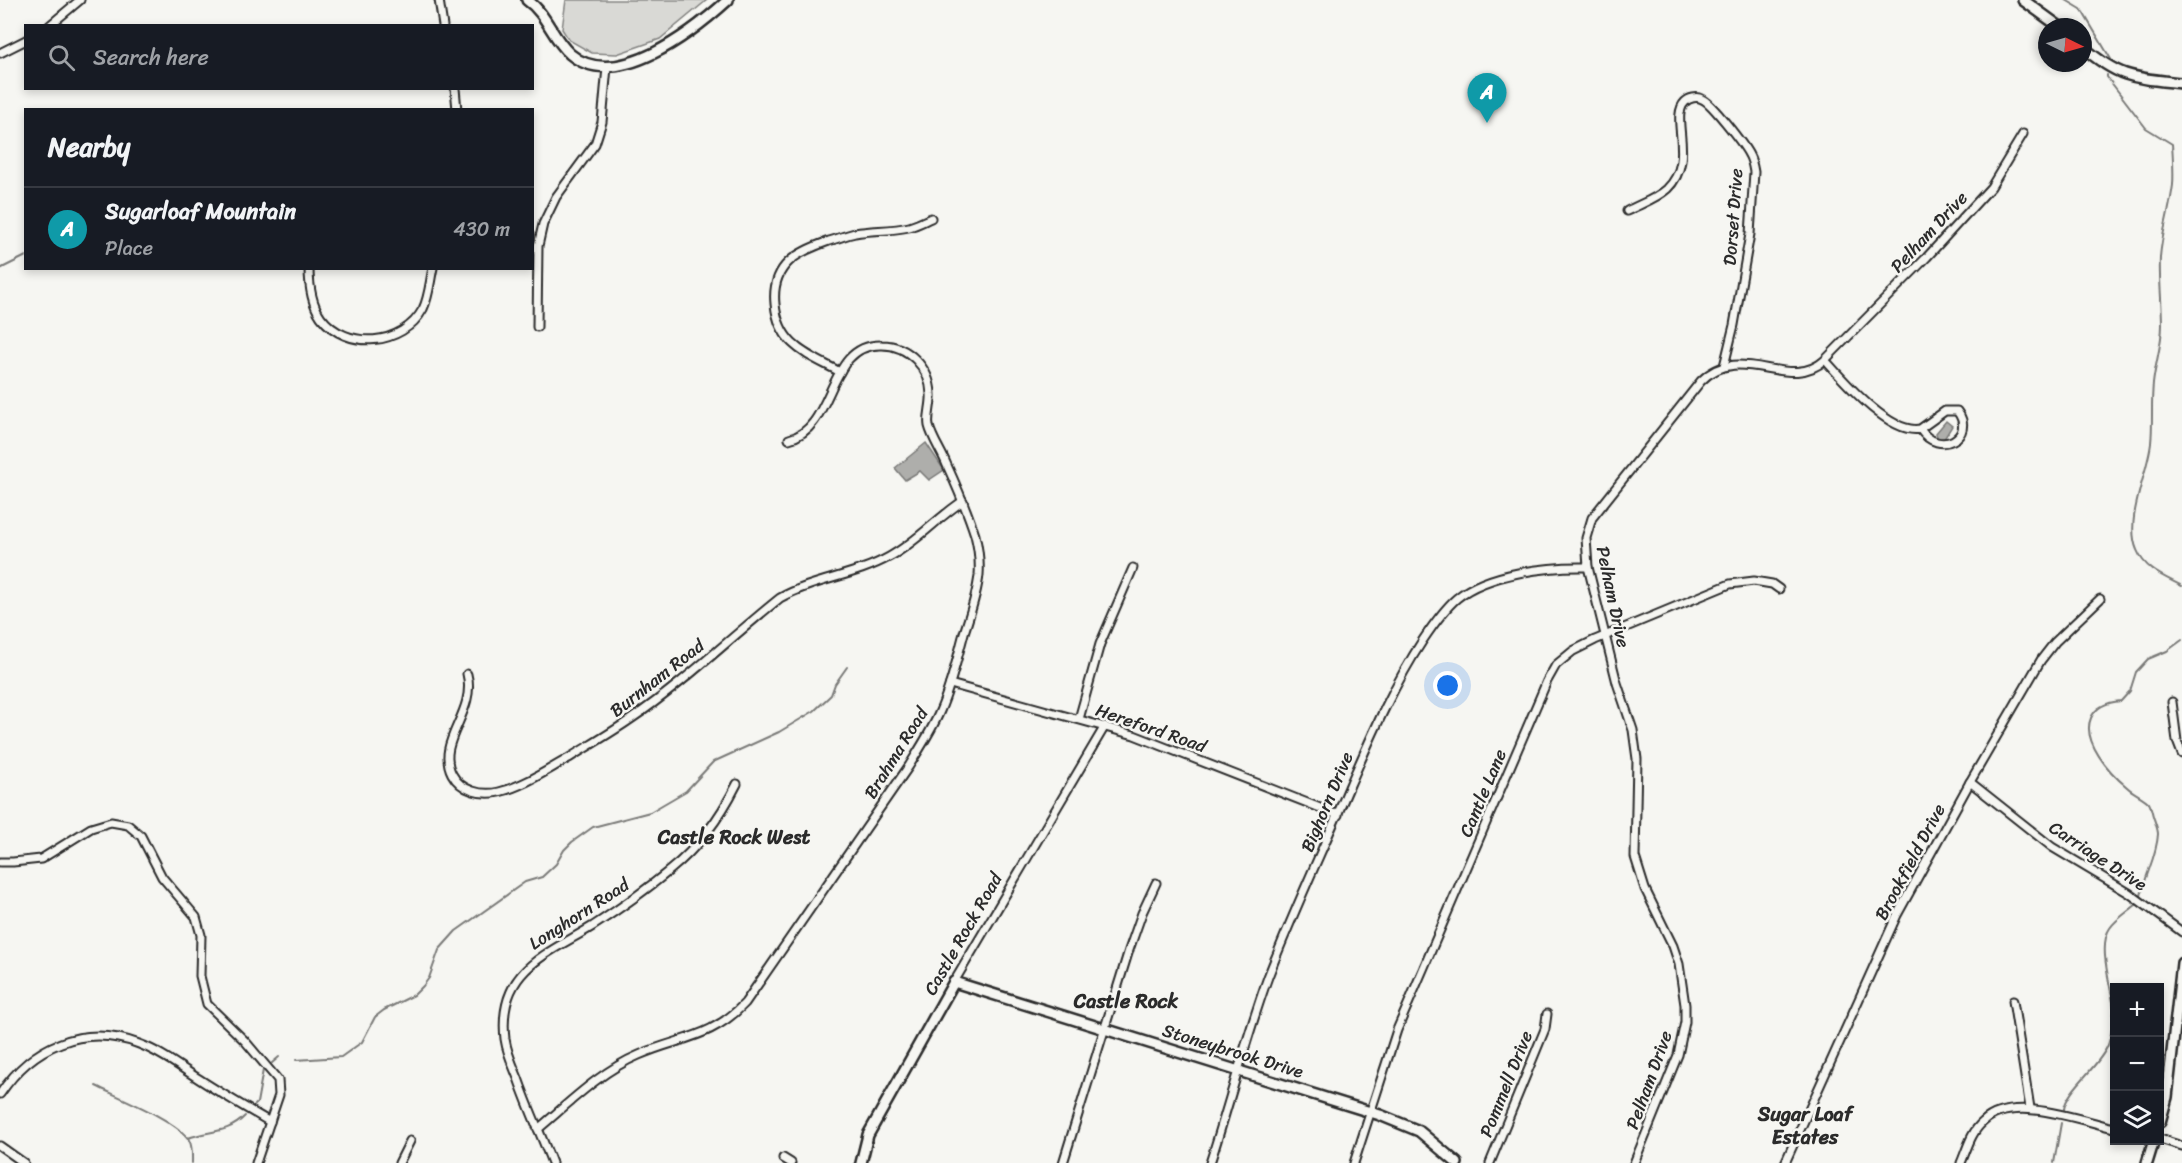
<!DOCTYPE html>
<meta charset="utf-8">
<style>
:root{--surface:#171b24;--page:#242831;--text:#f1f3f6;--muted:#9ea1a6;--line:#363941;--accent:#b45309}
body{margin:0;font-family:Sriracha,sans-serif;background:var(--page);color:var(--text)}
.controls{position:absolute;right:18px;bottom:18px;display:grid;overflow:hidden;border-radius:0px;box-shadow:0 3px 9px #0003}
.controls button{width:54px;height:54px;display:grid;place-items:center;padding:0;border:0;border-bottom:2px solid var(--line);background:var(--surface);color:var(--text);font:30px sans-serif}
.compass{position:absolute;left:2038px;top:18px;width:54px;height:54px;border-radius:50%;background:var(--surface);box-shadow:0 3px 9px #0003;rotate:95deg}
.you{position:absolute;left:1448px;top:686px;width:21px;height:21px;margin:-15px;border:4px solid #fff;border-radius:50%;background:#1a73e8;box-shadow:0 0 0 9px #1a73e833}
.badge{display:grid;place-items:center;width:39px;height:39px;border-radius:50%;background:var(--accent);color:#fff;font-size:20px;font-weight:700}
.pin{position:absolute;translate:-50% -50px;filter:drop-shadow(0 2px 3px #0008)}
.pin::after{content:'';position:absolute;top:32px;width:21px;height:18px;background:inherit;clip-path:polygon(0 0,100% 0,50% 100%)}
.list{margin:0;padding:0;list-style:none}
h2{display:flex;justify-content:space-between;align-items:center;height:78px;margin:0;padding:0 24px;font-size:26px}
h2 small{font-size:20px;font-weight:400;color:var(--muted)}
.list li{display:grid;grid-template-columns:39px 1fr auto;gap:18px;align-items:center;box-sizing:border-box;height:84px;padding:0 24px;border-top:2px solid var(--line)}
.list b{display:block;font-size:22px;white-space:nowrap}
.list p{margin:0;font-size:20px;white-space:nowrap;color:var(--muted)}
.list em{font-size:20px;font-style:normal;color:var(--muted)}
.icon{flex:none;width:33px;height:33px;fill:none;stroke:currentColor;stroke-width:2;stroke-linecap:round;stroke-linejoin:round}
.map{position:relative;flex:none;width:2182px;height:1163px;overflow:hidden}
.search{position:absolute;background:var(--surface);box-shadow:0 3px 9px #0003;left:24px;top:24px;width:510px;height:66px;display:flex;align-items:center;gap:15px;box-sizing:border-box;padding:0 21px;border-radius:0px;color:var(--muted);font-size:22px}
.panel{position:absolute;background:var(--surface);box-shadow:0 3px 9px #0003;left:24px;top:108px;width:510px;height:162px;border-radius:0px}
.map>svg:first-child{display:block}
.green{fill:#d9d9d5;stroke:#828280;stroke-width:1.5}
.water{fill:#aeaeab;stroke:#7a7a78;stroke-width:1.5}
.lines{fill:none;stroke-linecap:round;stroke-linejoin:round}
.stream{stroke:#7a7a78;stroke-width:2}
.street-casing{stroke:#2b2b2b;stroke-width:11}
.secondary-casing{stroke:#2b2b2b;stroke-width:14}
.street{stroke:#f6f6f2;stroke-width:7}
.secondary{stroke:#f6f6f2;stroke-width:9}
.labels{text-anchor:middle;stroke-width:5;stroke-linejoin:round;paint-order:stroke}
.street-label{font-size:18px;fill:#2b2b2b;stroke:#f6f6f2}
.neighbourhood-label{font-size:20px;font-weight:bold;fill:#2b2b2b;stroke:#f6f6f2}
</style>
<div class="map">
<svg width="2182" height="1163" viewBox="0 0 2182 1163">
<rect width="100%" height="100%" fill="#f6f6f2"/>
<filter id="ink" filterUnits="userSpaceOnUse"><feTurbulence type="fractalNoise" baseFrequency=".0167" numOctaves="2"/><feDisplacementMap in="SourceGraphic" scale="12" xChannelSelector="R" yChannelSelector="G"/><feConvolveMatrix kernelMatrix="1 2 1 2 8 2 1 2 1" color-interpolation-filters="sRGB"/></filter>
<g filter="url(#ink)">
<polygon class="green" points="566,0 707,0 660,39 617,54 592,53 569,40 562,29"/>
<g class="water">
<polygon points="1946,421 1952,426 1944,439 1940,440 1937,437 1936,433"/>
<polygon points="926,443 944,470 929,480 920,471 905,480 895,468"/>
</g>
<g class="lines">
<g class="stream">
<polyline points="2066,0 2081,9 2112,61"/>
<path d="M2107 75V77L2146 128 2172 144C2173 158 2174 172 2173 185 2170 210 2162 232 2160 257 2159 280 2162 303 2162 325 2162 345 2155 364 2153 384 2151 403 2153 423 2151 443 2148 473 2124 520 2137 550 2145 570 2165 577 2182 586"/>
<polyline points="0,269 26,256"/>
<path d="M2141 896C2145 875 2157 856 2158 834 2158 829 2155 822 2153 816 2152 813 2151 806 2149 803 2144 797 2133 793 2127 787 2110 773 2081 741 2091 718 2096 706 2109 702 2121 701L2130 691 2136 672 2148 659 2167 651 2182 640"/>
<polyline points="296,1060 341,1057 362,1042 375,1017 384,1010 414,995 423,986 429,978 439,950 456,931 525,882 542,877 556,864 564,850 572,842 593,827 650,812 686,791 713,762 779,732 814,711 831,695 835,684 847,667"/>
<polyline points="272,1063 279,1057"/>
<path d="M96 1086C118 1097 178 1121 189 1140 193 1147 192 1155 192 1163"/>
<polyline points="255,1105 257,1103 263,1070"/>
<path d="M2064 1109C2067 1089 2099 1067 2108 1045 2111 1036 2114 1019 2114 1009 2112 989 2097 946 2110 928 2116 919 2129 911 2137 904"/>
<path d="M188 1138C209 1130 228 1134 245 1116"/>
<polyline points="2054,1163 2061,1123"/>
</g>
<defs>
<g id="street">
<polyline points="439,0 443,26"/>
<polyline points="49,26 80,0"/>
<polyline points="0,53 26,40"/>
<polyline points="455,88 457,110"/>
<path d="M1627 211C1640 204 1656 199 1667 189 1697 160 1669 118 1685 102 1689 98 1697 96 1702 99 1711 102 1744 145 1749 155 1752 160 1753 166 1754 172L1750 234 1734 325 1724 366"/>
<path d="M309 268C309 285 311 303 321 317 346 351 403 346 423 309 429 297 430 281 433 268"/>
<polyline points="537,327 538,246 543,224 556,197 595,144 602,122 607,67"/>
<path d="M1825 360C1844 381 1890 435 1920 429 1939 458 1977 436 1957 411H1945L1920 429"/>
<path d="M840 372C807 354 779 346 775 304 771 265 797 252 829 241 837 239 846 235 855 233 873 230 892 231 909 227 917 225 924 221 931 218"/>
<path d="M467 674C477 713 435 741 452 774 461 791 482 796 499 792 524 786 547 770 569 758 590 745 611 733 631 719 684 683 730 638 780 598 814 579 855 576 889 557 917 542 937 518 963 501"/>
<polyline points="950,684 1134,735 1338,815"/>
<polyline points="2172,702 2177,741 2182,754"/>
<polyline points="1079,719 1100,644 1133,568"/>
<polyline points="1970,782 2052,847 2129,893 2182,932"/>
<polyline points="0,862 13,862 41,859 91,828 111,822 128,825 141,836 162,877 196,917 201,935 200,976 207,1004 245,1041 278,1080 279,1095 256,1163"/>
<polyline points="954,982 1105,726"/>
<polyline points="2013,1001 2030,1108"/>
<path d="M0 1094C32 1046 83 1023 139 1044 161 1052 180 1067 199 1079 222 1094 246 1108 270 1122"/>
<path d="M538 1129C569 1103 601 1071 639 1055 680 1037 711 1039 745 1003L909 766C920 748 932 730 940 711 951 686 957 659 964 633 970 614 977 595 979 575 980 562 978 547 975 535 967 510 957 487 946 463 941 451 932 438 929 426 927 416 932 405 931 394 930 368 908 345 882 345 826 343 836 428 789 439"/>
<polyline points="2160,1139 2182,1146"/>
<polyline points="0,1146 24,1163"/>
<polyline points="783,1158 791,1163"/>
<polyline points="399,1163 410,1141"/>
<path d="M552 1163C541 1135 528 1107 518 1078 513 1066 507 1053 505 1039 497 970 546 955 593 926 619 909 646 890 670 870 700 846 720 818 737 784"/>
<polyline points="1063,1163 1129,950 1142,913 1156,883"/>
<path d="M1210 1163C1230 1101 1246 1038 1268 977 1293 912 1323 849 1350 785 1372 735 1393 686 1423 640 1433 625 1444 609 1457 598 1487 573 1550 566 1588 567"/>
<polyline points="1354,1163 1397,1030 1547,681 1556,665 1573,651 1595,640 1730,584 1754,581 1772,584 1779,589"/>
<polyline points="1490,1163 1545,1029 1547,1014"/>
<path d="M1634 1163 1678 1055 1685 1022V1005L1679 964 1673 946 1645 889 1635 857 1637 759 1633 730 1617 683 1588 567 1586 538 1592 518 1701 381C1741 341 1788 393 1825 360L1927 257 1991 187 2023 134"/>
<polyline points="1785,1163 1897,915 1970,782 2041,660 2055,642 2100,599"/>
<path d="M1961 1163C1967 1149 1971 1132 1983 1122 2012 1094 2080 1120 2114 1128"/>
</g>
<g id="secondary">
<path d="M527 0C547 14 552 38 570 54 616 93 694 31 728 0"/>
<polyline points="2023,0 2060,27"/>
<path d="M2083 47C2120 79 2135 78 2182 83"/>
<polyline points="2160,1122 2167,1097 2182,963"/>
<polyline points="861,1163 868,1135 954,982 1380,1115 1419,1131 1457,1163"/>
<polyline points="2147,1163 2154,1140"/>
</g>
</defs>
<use href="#street" class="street-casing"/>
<use href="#secondary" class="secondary-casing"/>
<use href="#street" class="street"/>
<use href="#secondary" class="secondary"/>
</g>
</g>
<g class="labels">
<g class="street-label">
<text transform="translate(1733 217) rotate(-86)" y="6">Dorset Drive</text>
<text transform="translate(1929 232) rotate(-47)" y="6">Pelham Drive</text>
<text transform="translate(1613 597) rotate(78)" y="6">Pelham Drive</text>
<text transform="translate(657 678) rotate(-38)" y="6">Burnham Road</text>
<text transform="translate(1151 728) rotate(19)" y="6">Hereford Road</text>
<text transform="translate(896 753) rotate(-58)" y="6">Brahma Road</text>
<text transform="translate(1483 793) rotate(-67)" y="6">Cantle Lane</text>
<text transform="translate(1327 802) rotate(-67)" y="6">Bighorn Drive</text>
<text transform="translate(2098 856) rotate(33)" y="6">Carriage Drive</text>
<text transform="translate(1910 862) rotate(-62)" y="6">Brookfield Drive</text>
<text transform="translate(579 914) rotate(-33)" y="6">Longhorn Road</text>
<text transform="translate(963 934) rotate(-60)" y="6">Castle Rock Road</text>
<text transform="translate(1233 1051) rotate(17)" y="6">Stoneybrook Drive</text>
<text transform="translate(1649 1080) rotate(-70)" y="6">Pelham Drive</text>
<text transform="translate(1506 1084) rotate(-68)" y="6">Pommell Drive</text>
</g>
<g class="neighbourhood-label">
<text x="734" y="844">Castle Rock West</text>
<text x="1126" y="1008">Castle Rock</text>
<text x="1805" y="1121">Sugar Loaf<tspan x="1805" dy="23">Estates</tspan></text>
</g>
</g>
</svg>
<div class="controls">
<button>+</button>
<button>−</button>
<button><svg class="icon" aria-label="layers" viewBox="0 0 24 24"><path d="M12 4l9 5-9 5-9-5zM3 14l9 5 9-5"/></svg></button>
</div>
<svg class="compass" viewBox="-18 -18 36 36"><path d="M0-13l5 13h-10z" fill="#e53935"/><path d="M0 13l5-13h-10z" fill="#9ea1a6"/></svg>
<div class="you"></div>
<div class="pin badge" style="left:1487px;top:123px;background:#0f9aa8">A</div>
<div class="search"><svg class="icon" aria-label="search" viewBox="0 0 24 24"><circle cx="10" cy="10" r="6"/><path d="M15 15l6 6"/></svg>Search here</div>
<section class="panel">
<h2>Nearby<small></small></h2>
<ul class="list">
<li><span class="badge" style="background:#0f9aa8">A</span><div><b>Sugarloaf Mountain</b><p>Place</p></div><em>430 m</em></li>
</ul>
</section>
</div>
